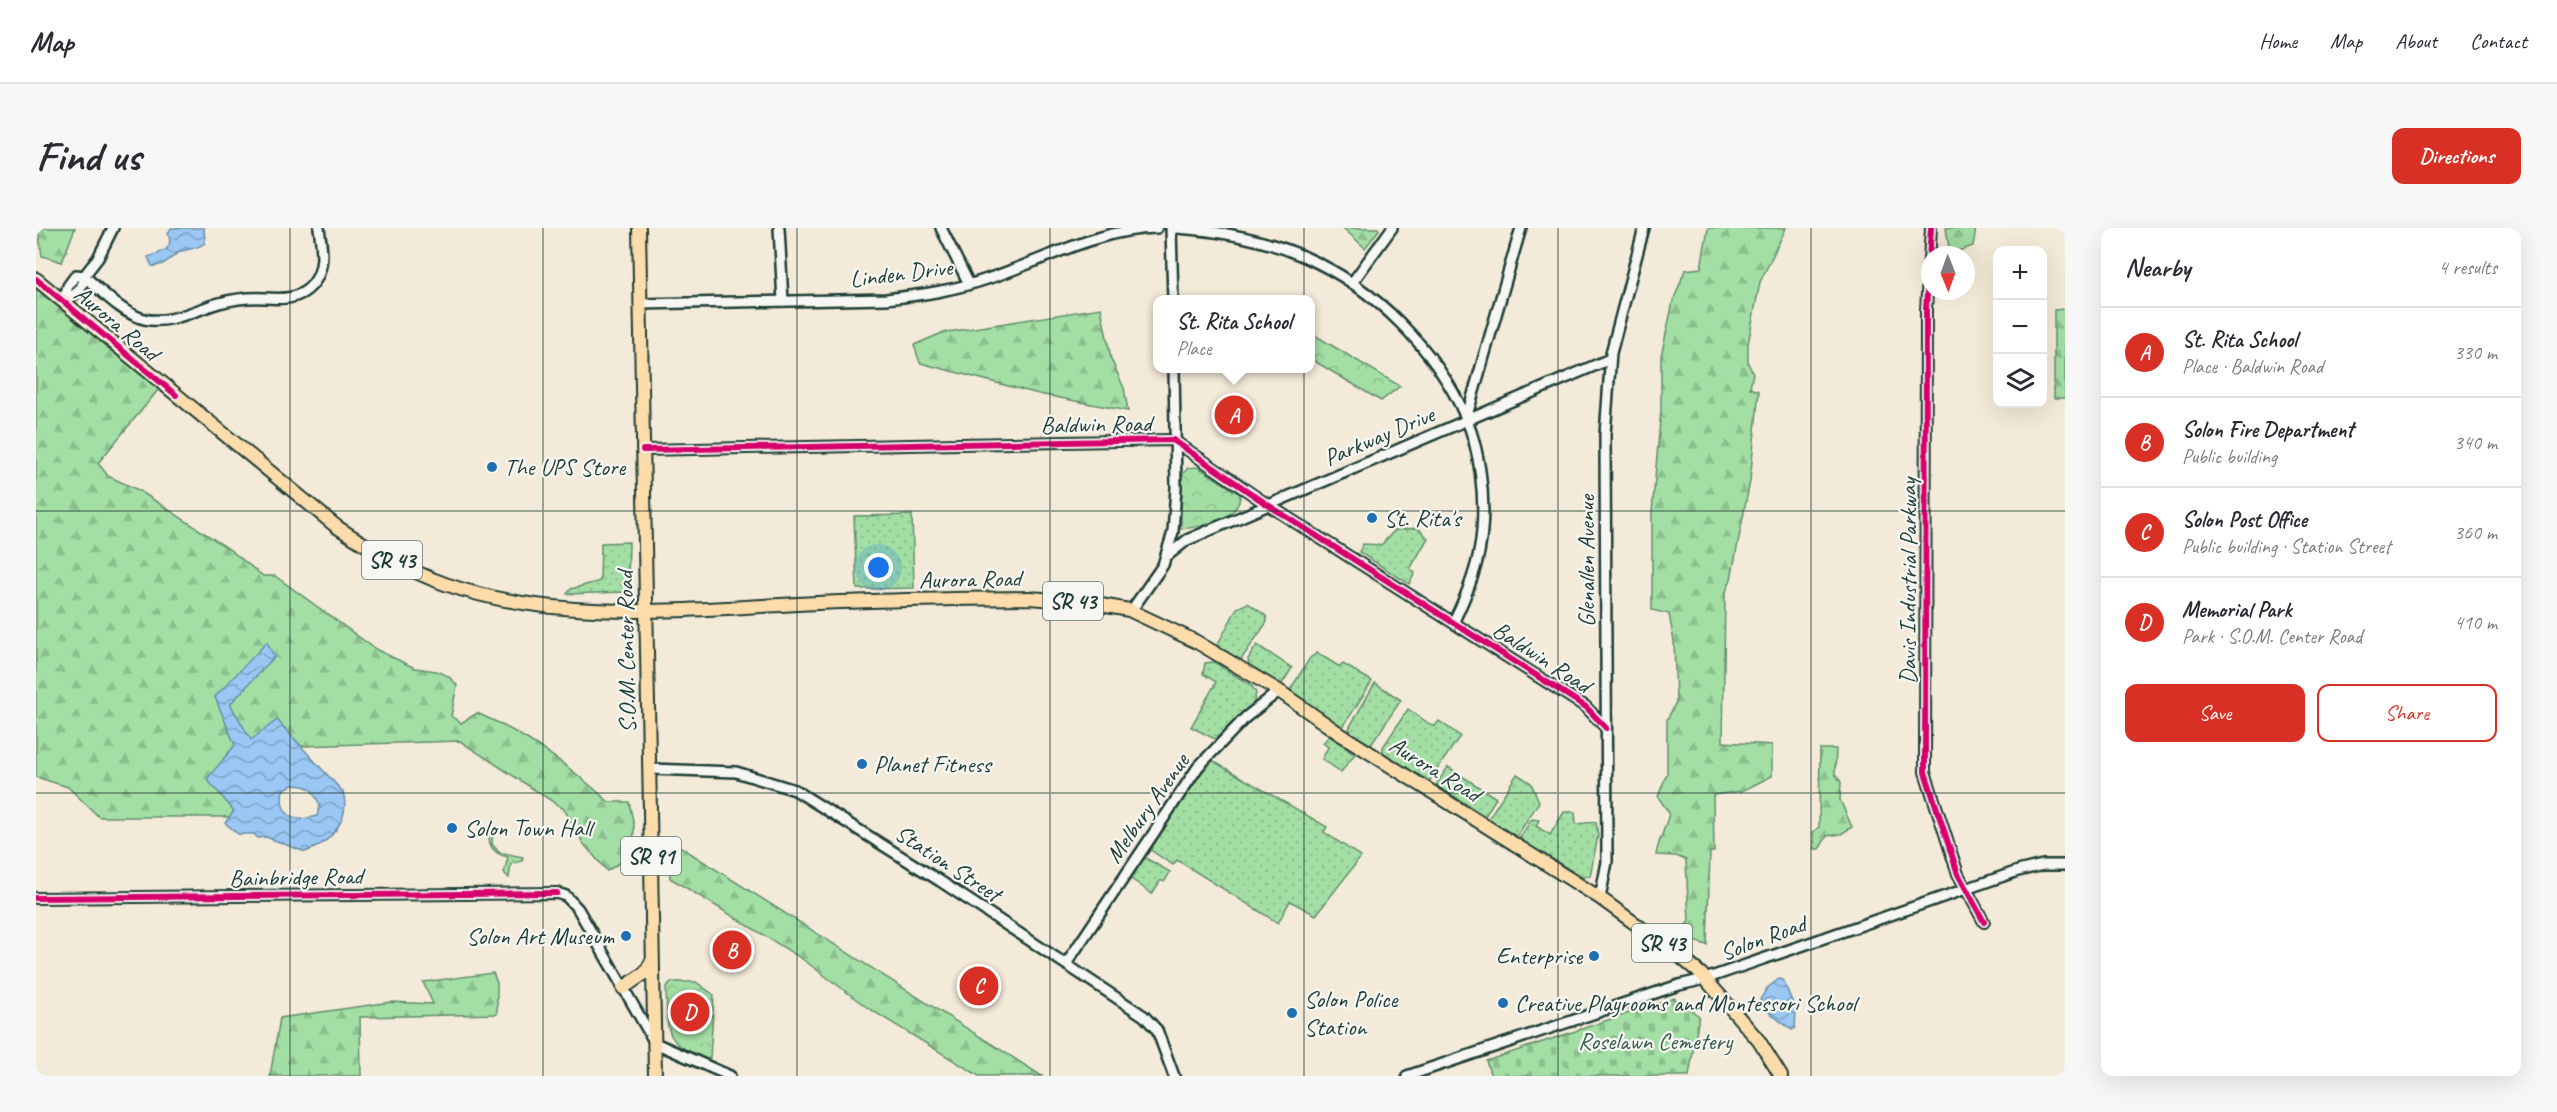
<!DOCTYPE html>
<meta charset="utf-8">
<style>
:root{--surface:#fff;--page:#f7f7f7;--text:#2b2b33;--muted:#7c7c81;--line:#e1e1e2;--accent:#d93025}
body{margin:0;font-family:Caveat,sans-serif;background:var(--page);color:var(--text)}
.controls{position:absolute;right:18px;top:18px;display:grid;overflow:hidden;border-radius:12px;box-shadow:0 6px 24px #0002}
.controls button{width:54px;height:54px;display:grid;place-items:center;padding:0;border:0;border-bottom:2px solid var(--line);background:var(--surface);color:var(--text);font:30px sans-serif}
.compass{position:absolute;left:1885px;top:18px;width:54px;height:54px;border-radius:50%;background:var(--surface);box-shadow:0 6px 24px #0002;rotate:179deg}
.you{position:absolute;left:843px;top:340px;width:21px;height:21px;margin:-15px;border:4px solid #fff;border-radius:50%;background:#1a73e8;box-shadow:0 0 0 9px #1a73e833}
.badge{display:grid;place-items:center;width:39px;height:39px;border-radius:50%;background:var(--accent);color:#fff;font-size:20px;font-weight:700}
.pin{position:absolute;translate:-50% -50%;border:3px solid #fff;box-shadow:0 2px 6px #0006}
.popup{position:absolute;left:1117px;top:67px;width:162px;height:78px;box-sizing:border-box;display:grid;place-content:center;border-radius:12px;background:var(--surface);filter:drop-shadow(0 2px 4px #0005);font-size:20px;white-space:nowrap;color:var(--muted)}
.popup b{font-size:22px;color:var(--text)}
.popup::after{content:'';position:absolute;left:50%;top:100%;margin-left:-12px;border:12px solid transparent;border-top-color:var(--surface)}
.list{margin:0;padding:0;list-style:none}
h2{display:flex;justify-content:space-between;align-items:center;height:78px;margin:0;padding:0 24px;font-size:26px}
h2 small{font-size:20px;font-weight:400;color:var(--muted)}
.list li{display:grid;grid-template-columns:39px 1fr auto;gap:18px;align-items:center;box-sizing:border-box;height:90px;padding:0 24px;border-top:2px solid var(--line)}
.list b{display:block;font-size:22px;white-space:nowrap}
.list p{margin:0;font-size:20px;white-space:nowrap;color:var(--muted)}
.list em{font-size:20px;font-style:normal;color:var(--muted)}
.actions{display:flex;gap:12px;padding:18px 24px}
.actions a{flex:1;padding:14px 0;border:2px solid var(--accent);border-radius:12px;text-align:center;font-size:21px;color:var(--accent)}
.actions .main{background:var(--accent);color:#fff}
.icon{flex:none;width:33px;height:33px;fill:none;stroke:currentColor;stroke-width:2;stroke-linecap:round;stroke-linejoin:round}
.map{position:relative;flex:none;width:2029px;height:848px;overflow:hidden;border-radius:12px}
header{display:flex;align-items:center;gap:36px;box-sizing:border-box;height:84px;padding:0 30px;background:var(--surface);border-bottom:2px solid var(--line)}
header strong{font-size:28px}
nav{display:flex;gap:33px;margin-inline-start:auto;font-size:21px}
.intro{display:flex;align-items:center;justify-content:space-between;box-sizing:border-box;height:144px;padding:0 36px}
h1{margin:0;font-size:42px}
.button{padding:15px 27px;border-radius:12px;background:var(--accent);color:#fff;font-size:21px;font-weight:700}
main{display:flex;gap:36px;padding:0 36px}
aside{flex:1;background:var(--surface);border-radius:12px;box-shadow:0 6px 24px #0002}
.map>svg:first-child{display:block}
.grass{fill:url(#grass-dots);stroke:#618e6c;stroke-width:1.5}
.forest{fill:url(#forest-firs);stroke:#618e6c;stroke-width:1.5}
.cemetery{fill:url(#cemetery-stones);stroke:#618e6c;stroke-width:1.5}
.park{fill:url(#park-crowns);stroke:#618e6c;stroke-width:1.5}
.water{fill:url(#water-waves);stroke:#6990a7;stroke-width:1.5;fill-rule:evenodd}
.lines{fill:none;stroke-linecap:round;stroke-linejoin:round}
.minor-casing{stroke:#1f3d34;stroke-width:14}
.major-casing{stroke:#1f3d34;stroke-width:16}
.minor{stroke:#f6f6f2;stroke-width:9}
.major{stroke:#fddcac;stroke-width:12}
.cycleway-casing{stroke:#f6f6f2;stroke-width:10}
.cycleway{stroke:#d6006c;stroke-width:6}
.grid{fill:none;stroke:#1f3d34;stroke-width:1.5;stroke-opacity:0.55}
.poi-dot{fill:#1f6fb2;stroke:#f6f6f2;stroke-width:2}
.labels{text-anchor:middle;stroke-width:4.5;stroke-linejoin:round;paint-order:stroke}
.shield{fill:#f6f6f2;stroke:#60746d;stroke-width:1.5}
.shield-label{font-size:22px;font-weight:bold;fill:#1f3d34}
.street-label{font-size:24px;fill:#1f3d34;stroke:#f6f6f2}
.poi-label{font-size:24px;fill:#1f3d34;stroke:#f6f6f2;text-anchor:start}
.park-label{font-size:24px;fill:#395d4a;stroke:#f6f6f2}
</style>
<header>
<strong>Map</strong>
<nav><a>Home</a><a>Map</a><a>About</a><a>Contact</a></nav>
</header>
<div class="intro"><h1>Find us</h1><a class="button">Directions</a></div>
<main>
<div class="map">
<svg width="2029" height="848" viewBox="0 0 2029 848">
<defs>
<pattern id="grass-dots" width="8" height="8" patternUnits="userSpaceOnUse" patternTransform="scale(1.5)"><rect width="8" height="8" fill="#a3dea4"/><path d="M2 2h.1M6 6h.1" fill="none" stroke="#8cbf8e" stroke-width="1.8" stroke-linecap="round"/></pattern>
<pattern id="forest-firs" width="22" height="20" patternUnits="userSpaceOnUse" patternTransform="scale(1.5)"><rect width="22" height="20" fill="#a3dea4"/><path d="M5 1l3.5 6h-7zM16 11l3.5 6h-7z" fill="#8cbf8e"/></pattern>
<pattern id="cemetery-stones" width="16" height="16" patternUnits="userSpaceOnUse" patternTransform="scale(1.5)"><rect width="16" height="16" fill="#a3dea4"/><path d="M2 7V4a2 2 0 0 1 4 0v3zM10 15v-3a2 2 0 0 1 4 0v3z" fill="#8cbf8e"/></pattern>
<pattern id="park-crowns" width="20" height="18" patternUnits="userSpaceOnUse" patternTransform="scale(1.5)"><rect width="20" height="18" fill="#a3dea4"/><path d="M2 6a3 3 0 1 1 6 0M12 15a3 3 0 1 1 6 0" fill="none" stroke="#8cbf8e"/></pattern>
<pattern id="water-waves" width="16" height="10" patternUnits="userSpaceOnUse" patternTransform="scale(1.5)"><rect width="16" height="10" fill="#9ac7f4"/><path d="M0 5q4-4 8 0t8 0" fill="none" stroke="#7da3c6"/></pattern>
</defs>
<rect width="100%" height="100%" fill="#f4ead9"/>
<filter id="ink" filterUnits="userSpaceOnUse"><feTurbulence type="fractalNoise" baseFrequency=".0167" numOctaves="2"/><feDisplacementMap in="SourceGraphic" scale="12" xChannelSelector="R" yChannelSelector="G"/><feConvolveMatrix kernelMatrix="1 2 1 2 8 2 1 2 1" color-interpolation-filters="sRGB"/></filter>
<g filter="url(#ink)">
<g class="grass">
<polygon points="876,287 878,360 821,361 818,288"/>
<polygon points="1382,300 1392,310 1374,341 1379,345 1373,356 1323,324 1327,316 1345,317 1359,302"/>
<polygon points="593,314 592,357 589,364 531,366 535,361 564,353 565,315"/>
<polygon points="1212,375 1230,388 1231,394 1204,433 1181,418 1201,380"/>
<polygon points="1221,417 1256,440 1244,459 1213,438 1212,431"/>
<polygon points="1281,425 1304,439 1307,436 1336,453 1307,499 1252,465 1274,430"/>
<polygon points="1178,434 1216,458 1220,465 1217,477 1179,511 1155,499 1180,454 1167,446 1169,435"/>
<polygon points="1339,455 1365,472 1335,517 1315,505 1313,500"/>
<polygon points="1372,481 1398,499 1403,493 1424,508 1392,555 1347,524 1347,519"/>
<polygon points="1293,508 1319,526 1305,544 1286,531 1292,519 1287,515"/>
<polygon points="1170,529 1291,599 1288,604 1325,629 1280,687 1254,673 1242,695 1141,632 1137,637 1113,621"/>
<polygon points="1412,539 1460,570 1449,588 1400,557"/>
<polygon points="1481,546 1495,555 1503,574 1480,610 1452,591"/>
<polygon points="1528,584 1539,584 1540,596 1560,594 1562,608 1554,648 1546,649 1483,611 1496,591 1503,592 1500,598 1514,607"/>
<path d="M455 600 457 601 456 616 463 624 487 629 486 633 475 636 473 650 468 645 472 629C457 626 449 615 455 600Z"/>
<polygon points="1106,628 1134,644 1129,653 1124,653 1116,666 1094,650"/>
</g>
<g class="forest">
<polygon points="2,0 39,0 26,34 6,28"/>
<polygon points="1307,0 1342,0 1343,2 1329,20"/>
<path d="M1672 0H1750L1724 54 1712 116V135L1717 145 1714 160 1723 163 1714 253 1695 351 1689 366 1687 514 1736 517V548L1706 563 1677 567 1678 624H1674L1671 717 1647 710 1645 704 1653 693 1650 632 1640 628 1620 627C1622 613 1630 600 1633 585L1622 569 1631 545V492L1640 474 1638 413 1633 386 1616 382V284L1625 182V128L1637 74 1649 42 1665 40Z"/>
<polygon points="1910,0 1940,0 1937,18 1914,26"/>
<path d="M0 51 127 156 62 235 72 248 104 263 193 321 227 348H239L341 422 379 440 400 443 412 448 421 457 415 488 425 495 441 485C492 507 532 537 573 574H593L598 598 597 626 571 643 547 615 528 581 424 513 265 518 241 492 215 513 194 476 238 429 179 469 199 517 198 583 194 589H63L32 559 0 549Z"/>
<polygon points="1065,80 1075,131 1088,160 1092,183 1003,166 884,135 878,117 906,105"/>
<polygon points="2029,81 2029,170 2018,170 2018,82"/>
<polygon points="1784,521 1800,521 1799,546 1805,554 1804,572 1816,599 1805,606 1791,608 1783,621 1779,621 1777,604 1783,599"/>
<polygon points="632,611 1006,848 943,848 832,780 765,730 634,650"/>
<polygon points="457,745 461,755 461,786 324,789 325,848 234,848 244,790 355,774 397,776 387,754"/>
</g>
<polygon class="cemetery" points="1638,770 1663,788 1653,848 1455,848 1450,833"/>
<g class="park">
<polygon points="1275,105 1364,158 1345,173 1275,131"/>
<path d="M1162 239 1204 266C1205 291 1166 299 1145 301V248L1152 240Z"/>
<path d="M636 754H660L678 767 674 830 669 832C626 814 632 802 630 760Z"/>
</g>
<g class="water">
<path d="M135 0H168L169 15C161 21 155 20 146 23 136 27 128 40 116 38L112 29C125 24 139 22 132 6Z"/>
<path d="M231 414 238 429 194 476 215 512 241 492 307 564C315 591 295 615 269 624L230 609 222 610 218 606H202L189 595 198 583 171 551 199 517 179 469ZM256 557C274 557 276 561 284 577L281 588C259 595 242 588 247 562Z"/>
<polygon points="1743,751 1747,752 1760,783 1759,800 1756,802 1731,783 1724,772 1731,760"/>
</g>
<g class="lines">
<defs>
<g id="minor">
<path d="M77 0 62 30 48 48C65 62 85 85 108 91 133 97 159 82 183 75 198 71 214 69 229 70 247 71 263 72 276 57 290 41 286 20 283 0"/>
<polyline points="743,0 747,73"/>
<polyline points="905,0 933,56"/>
<polyline points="1135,0 1137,72"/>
<path d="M1141 0C1186 3 1228 11 1269 29 1338 59 1400 121 1430 190 1444 223 1449 267 1446 302 1444 334 1432 364 1418 393"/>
<polyline points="1895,0 1890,82 1889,544 1922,646 1948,694"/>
<path d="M40 47 48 48C48 62 38 67 27 74L32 58Z"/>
<polyline points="1316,55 1356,0"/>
<path d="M604 76 850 71C885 67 920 62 954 50 1009 32 1062 1 1121 0"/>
<polyline points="1430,191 1485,0"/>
<polyline points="607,222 1137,212 1232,277 1550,479 1570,500"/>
<polyline points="1131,328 1151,312 1574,131"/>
<polyline points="1095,383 1127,337 1137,304 1140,260 1138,140"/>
<polyline points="614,541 700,544 759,562 904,653 1108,788 1121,802 1138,848"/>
<polyline points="0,670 521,665 530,668 542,681 619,815 694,848"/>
<polyline points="1564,670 1571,634 1569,207 1575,125 1608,0"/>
<polyline points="1030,736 1162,539 1210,489 1243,463"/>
<polyline points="1371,848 1643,757 1669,751 1982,643 2007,637 2029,637"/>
</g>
<g id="major">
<polyline points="603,0 619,848"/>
<path d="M0 51 301 299C335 321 370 342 409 356 521 395 645 382 761 376 838 372 915 371 993 370L1048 374 1093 382 1159 413 1243 463 1304 506 1564 670 1641 726 1665 746 1692 777 1723 813 1745 848"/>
<polyline points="587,760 609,745 616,733"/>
</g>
</defs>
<use href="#minor" class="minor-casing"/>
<use href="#major" class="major-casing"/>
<use href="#minor" class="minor"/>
<use href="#major" class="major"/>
<defs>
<g id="cycleway">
<polyline points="1895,0 1890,82 1889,544 1922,646 1948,694"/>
<polyline points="0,51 140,167"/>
<polyline points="607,222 1137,212 1232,277 1550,479 1570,500"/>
<polyline points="0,670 521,665"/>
</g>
</defs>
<use href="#cycleway" class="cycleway-casing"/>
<use href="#cycleway" class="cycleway"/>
</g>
</g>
<path class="grid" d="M254 0V848M507 0V848M761 0V848M1014 0V848M1268 0V848M1522 0V848M1775 0V848M0 283H2029M0 565H2029"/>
<g class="poi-dot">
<circle cx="456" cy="239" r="6"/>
<circle cx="1336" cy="290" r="6"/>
<circle cx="826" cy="536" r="6"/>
<circle cx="416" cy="600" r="6"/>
<circle cx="590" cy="708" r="6"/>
<circle cx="1558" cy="728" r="6"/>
<circle cx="1467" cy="775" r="6"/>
<circle cx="1256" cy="785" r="6"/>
</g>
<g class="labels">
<g class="shield">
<rect x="326" y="313" width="60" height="38" rx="4.5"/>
<rect x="1007" y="354" width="60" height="38" rx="4.5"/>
<rect x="585" y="609" width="60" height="38" rx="4.5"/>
<rect x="1596" y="696" width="60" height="38" rx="4.5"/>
</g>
<g class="shield-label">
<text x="356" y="340">SR 43</text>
<text x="1037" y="381">SR 43</text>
<text x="615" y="636">SR 91</text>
<text x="1626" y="723">SR 43</text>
</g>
<g class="street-label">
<text transform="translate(865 45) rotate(-7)" y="8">Linden Drive</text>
<text transform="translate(81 95) rotate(40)" y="8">Aurora Road</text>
<text transform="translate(1060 196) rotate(-1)" y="8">Baldwin Road</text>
<text transform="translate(1343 208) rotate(-23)" y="8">Parkway Drive</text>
<text transform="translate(1550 333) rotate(-90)" y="8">Glenallen Avenue</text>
<text transform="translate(934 351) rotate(-1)" y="8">Aurora Road</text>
<text transform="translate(1872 353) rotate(-90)" y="8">Davis Industrial Parkway</text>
<text transform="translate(590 424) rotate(-91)" y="8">S.O.M. Center Road</text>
<text transform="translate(1506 429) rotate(33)" y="8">Baldwin Road</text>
<text transform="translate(1399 541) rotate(32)" y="8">Aurora Road</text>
<text transform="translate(1111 580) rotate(-55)" y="8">Melbury Avenue</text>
<text transform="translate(912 635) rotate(33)" y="8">Station Street</text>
<text transform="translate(260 649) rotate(-1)" y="8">Bainbridge Road</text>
<text transform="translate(1727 710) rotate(-20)" y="8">Solon Road</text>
</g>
<g class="poi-label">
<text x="468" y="247">The UPS Store</text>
<text x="1348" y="298">St. Rita's</text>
<text x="838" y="544">Planet Fitness</text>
<text x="428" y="608">Solon Town Hall</text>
<text x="578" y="716" text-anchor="end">Solon Art Museum</text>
<text x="1546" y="736" text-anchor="end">Enterprise</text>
<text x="1268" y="779">Solon Police<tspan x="1268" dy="28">Station</tspan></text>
<text x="1479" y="783">Creative Playrooms and Montessori School</text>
</g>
<g class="park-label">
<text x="1619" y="821">Roselawn Cemetery</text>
</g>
</g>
</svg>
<div class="controls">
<button>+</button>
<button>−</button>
<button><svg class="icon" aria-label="layers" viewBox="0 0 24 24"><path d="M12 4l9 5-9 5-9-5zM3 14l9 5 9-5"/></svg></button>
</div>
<svg class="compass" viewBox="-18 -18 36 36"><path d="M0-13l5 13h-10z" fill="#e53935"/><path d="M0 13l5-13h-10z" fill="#7c7c81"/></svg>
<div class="you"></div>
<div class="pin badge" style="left:1198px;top:187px">A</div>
<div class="popup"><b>St. Rita School</b>Place</div>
<div class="pin badge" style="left:696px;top:722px">B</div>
<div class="pin badge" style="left:943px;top:758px">C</div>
<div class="pin badge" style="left:654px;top:784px">D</div>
</div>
<aside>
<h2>Nearby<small>4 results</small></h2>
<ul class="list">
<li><span class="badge">A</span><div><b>St. Rita School</b><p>Place · Baldwin Road</p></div><em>330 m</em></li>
<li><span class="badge">B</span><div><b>Solon Fire Department</b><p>Public building</p></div><em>340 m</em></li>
<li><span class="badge">C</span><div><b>Solon Post Office</b><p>Public building · Station Street</p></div><em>360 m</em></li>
<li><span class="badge">D</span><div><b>Memorial Park</b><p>Park · S.O.M. Center Road</p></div><em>410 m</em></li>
</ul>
<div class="actions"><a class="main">Save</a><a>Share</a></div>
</aside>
</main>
